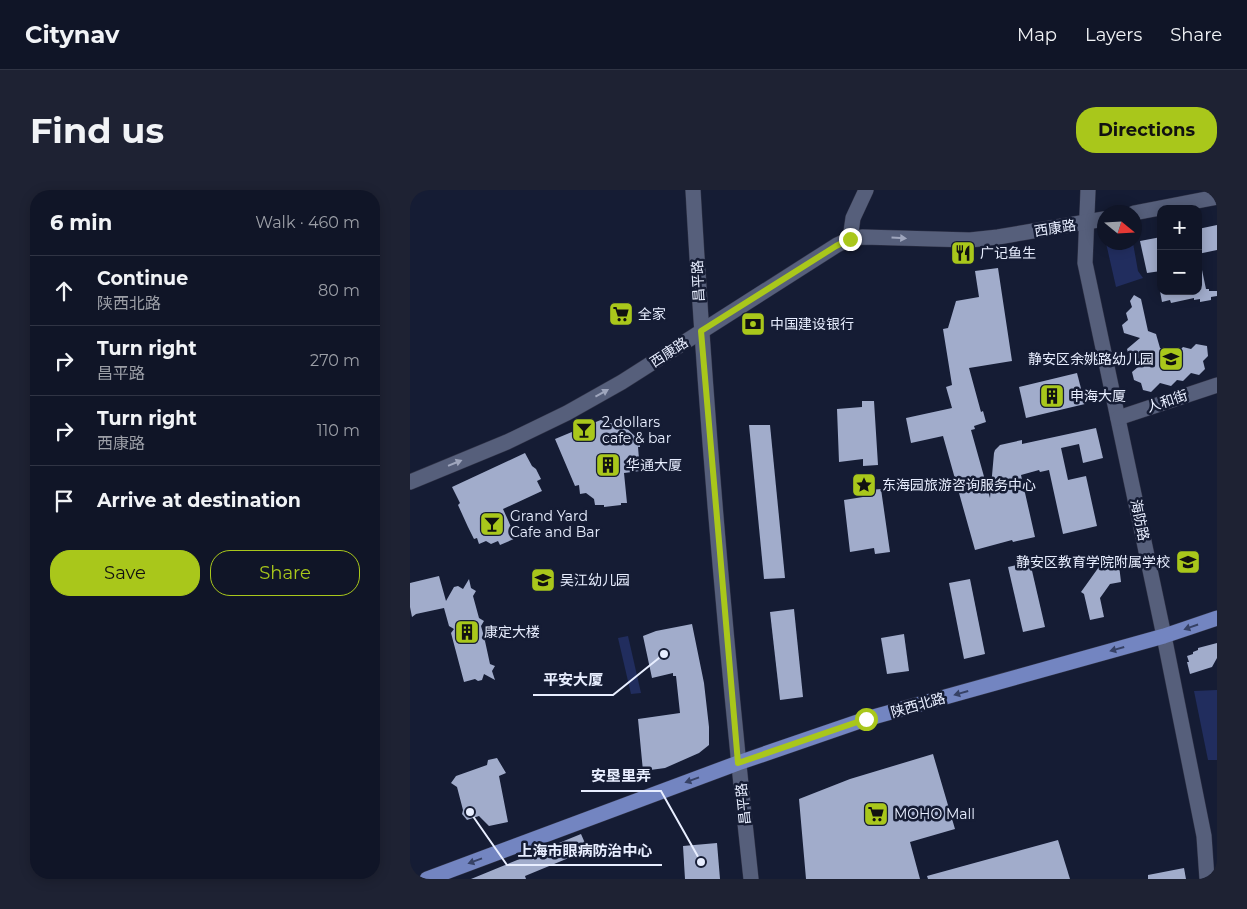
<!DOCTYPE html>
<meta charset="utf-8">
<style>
:root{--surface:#101527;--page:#1e2233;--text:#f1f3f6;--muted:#9c9fa7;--line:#303444;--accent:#a9c71b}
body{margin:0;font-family:Montserrat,"Noto Sans SC",sans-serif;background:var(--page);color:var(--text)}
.controls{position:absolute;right:15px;top:15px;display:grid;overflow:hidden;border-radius:10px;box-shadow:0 2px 12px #0003}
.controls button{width:45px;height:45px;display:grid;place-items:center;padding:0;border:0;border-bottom:1px solid var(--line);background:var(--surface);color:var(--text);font:25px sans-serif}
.compass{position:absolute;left:687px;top:15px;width:45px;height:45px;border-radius:50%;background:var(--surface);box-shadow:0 2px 12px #0003;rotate:108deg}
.stop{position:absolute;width:15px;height:15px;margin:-11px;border:4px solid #a9c71b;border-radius:50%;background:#fff}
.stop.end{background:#a9c71b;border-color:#fff;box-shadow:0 1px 5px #0008}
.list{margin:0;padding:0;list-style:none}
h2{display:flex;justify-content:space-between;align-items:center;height:65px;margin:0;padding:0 20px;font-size:21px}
h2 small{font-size:16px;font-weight:400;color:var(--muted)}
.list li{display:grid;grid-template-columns:32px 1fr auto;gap:15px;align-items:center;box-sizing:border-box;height:70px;padding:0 20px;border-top:1px solid var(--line)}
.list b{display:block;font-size:19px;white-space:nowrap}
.list p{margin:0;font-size:16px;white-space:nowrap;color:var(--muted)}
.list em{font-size:16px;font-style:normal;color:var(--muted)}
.actions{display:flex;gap:10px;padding:15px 20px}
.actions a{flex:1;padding:11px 0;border:1px solid var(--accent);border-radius:20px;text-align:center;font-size:18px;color:var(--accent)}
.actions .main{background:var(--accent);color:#111}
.icon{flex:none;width:28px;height:28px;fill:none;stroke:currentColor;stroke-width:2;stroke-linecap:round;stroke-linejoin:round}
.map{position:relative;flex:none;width:807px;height:689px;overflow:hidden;border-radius:20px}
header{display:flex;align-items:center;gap:30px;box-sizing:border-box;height:70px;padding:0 25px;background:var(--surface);border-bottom:1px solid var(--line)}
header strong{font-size:24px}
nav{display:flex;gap:28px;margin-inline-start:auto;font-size:18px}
.intro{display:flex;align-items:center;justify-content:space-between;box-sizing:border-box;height:120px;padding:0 30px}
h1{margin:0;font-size:35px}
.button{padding:12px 22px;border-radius:20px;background:var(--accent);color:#111;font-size:18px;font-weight:700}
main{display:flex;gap:30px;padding:0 30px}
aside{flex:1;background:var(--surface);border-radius:20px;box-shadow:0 2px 12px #0003}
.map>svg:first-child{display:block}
.green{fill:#212d5e}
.building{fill:#a1accb}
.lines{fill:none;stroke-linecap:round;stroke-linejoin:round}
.minor-casing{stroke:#313448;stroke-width:16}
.major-casing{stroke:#313448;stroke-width:16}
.minor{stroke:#565f7b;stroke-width:15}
.major{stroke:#7385c1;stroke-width:15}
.oneway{fill:#9fa6bd}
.oneway2{fill:#364165}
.route{stroke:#a9c71b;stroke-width:6}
.labels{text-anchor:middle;stroke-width:5;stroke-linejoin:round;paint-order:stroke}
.street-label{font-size:14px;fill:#e8eeff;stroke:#151c34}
.poi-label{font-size:14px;fill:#e8eeff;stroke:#151c34;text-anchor:start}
.leader{fill:none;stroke:#e8eeff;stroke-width:2}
.callout-dot{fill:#e8eeff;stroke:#151c34;stroke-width:2}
.callout-label{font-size:15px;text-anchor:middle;font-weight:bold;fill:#e8eeff;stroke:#151c34;stroke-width:5;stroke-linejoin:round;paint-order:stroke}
</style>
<header>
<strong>Citynav</strong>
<nav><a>Map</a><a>Layers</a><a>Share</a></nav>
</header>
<div class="intro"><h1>Find us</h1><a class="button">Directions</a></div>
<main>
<aside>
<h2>6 min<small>Walk · 460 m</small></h2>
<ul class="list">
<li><svg class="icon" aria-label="ahead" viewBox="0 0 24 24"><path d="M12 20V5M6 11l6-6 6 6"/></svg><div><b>Continue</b><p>陕西北路</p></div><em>80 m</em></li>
<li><svg class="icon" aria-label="right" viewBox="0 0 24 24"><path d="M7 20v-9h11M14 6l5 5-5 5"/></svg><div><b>Turn right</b><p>昌平路</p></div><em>270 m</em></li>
<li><svg class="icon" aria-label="right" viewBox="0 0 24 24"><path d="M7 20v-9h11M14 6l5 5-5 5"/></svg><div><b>Turn right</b><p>西康路</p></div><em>110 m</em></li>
<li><svg class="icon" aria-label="arrive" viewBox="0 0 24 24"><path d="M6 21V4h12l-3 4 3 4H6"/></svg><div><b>Arrive at destination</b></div></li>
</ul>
<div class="actions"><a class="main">Save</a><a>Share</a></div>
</aside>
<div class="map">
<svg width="807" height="689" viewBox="0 0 807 689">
<rect width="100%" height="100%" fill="#151c34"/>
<g class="green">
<polygon points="696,53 723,53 728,81 733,88 706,97"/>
<polygon points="218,446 231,503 221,504 208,448"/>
<polygon points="807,500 807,570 798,570 784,501"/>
</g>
<g class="building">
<polygon points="807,35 807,60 788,64 788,39"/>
<polygon points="751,47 751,81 737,83 730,51"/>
<polygon points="588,78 602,171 559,178 571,222 573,221 576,232 564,236 565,239 561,240 580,308 584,263 585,260 590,255 612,250 612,254 686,238 693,268 673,273 669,254 651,258 658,290 676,286 687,336 653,344 639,280 630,282 629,280 611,285 625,347 603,352 602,350 565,360 533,246 501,253 496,228 542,218 536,197 542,195 533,139 538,138 546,111 569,107 565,81"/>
<polygon points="788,80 792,80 796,99 799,99 799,101 807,101 807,106 801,107 801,110 790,112 790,109 784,110 784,108 761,113 760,110 752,112 750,101 788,101"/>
<polygon points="724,105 731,109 738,141 746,144 750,158 766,164 773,157 781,159 786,154 797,156 798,166 793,171 795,179 789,185 781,183 773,191 767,190 761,196 750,193 741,202 733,200 731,193 724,190 722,182 734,172 719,166 717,159 730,148 714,143 712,135 718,130 716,123 722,117 720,111"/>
<polygon points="667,183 675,214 616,228 609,197"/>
<polygon points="452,211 464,211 468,275 453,276 453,269 429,272 427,219 452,217"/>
<polygon points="193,229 194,234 211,232 212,234 227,248 230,248 230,257 228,257 230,281 214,283 217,313 211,313 211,315 194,317 194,315 185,315 184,309 176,303 170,304 169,295 165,296 145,249"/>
<polygon points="339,235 360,235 375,388 354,389"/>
<polygon points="115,263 122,276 126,279 131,289 127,291 132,301 93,319 106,348 90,355 88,351 81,354 76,351 69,354 67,348 64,349 58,337 48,315 50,313 42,297"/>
<polygon points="471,299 480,362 465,364 464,358 440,362 434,310 459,306 459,300"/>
<polygon points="702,371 709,375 711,392 700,394 690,408 694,427 680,430 674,404 671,402 691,374"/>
<polygon points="620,372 635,437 613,442 598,377"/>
<polygon points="29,386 36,411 44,397 48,396 53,399 59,389 61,398 66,401 63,406 69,428 74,431 71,436 73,443 78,446 75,451 80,474 85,476 82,481 85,490 74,484 72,490 68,491 65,489 54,492 41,443 44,439 39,436 34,418 6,424 2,427 0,417 0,393"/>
<polygon points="560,389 575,464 554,469 539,393"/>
<polygon points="384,419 393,507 370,510 360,422"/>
<polygon points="282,434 294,493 299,537 299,555 289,563 255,578 233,581 228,529 270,523 266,486 263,486 263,483 242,488 233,446 246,441"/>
<polygon points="494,444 499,481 477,484 471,448"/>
<polygon points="807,453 807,468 802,477 780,484 777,472 779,472 777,466 783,464 783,462 788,460 788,458"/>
<polygon points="523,564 545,639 500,652 510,689 396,689 389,609 440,589"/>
<polygon points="87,568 96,583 89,586 98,632 79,636 69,626 57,630 52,624 53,620 47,597 41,593 46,586 77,575 78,570"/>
<polygon points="171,644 178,660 115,686 116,689 61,689"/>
<polygon points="648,650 660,689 518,689 517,686"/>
<polygon points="307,653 310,689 275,689 273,656"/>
<polygon points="774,678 776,689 738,689 738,685"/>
</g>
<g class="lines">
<defs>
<g id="minor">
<path d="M283 0C296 230 316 460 341 689"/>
<polyline points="678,0 675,73 754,446 794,646 797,689"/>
<polyline points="724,23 807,7"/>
<polyline points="440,49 443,28 456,0"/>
<polyline points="708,228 807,195"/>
<polyline points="0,292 97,252 157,223 212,192 427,55 440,49 453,47 560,50 588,47 694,29"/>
</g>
<polyline id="major" points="17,689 328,573 456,529 754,446 807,428"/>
</defs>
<use href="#minor" class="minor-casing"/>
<use href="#major" class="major-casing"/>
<use href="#minor" class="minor"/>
<use href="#major" class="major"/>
</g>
<defs><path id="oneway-solid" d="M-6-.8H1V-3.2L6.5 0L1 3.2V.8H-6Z" transform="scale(1.25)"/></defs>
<g class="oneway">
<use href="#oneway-solid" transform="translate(489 48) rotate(3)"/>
<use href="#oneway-solid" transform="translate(192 203) rotate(-29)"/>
<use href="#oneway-solid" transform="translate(45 273) rotate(-22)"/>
</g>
<g class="oneway2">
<use href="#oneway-solid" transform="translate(781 437) rotate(161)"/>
<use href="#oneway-solid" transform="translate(707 459) rotate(164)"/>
<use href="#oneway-solid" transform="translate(551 503) rotate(164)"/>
<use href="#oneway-solid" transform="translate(282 590) rotate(160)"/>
<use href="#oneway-solid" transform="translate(65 671) rotate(160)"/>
</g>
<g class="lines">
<polyline class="route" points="440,49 426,56 291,141 328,573 456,529"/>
</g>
<defs>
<symbol id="restaurant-square" viewBox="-11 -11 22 22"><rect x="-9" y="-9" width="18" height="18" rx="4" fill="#a9c71b" stroke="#151c34"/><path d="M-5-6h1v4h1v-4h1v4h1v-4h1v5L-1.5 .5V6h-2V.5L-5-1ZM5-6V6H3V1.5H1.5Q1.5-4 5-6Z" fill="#111"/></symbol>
<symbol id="supermarket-square" viewBox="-11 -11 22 22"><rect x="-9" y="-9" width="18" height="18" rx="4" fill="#a9c71b" stroke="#151c34"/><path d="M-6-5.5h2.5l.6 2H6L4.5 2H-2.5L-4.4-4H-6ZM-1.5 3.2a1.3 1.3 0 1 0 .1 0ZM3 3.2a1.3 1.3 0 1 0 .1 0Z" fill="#111"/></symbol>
<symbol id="bank-square" viewBox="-11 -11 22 22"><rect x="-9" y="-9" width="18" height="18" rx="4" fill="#a9c71b" stroke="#151c34"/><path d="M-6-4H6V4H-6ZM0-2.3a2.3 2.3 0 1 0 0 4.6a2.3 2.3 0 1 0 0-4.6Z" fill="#111"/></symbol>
<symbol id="school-square" viewBox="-11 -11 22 22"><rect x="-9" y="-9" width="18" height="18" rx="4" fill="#a9c71b" stroke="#151c34"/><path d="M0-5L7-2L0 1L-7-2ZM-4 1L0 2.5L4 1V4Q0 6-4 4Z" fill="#111"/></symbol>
<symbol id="building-square" viewBox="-11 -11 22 22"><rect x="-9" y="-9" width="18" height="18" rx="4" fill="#a9c71b" stroke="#151c34"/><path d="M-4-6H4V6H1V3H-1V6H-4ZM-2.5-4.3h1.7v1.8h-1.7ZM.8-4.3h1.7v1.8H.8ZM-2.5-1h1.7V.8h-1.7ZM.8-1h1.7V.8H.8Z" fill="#111"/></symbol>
<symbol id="bar-square" viewBox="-11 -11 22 22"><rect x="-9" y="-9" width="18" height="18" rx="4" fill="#a9c71b" stroke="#151c34"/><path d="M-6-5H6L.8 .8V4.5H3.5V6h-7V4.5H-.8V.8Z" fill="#111"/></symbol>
<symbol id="sight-square" viewBox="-11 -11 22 22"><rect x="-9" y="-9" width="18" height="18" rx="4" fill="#a9c71b" stroke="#151c34"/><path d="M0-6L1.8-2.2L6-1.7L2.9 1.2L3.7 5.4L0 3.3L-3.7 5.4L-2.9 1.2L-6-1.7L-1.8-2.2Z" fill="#111"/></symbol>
</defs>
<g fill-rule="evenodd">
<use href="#restaurant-square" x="539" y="49" width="28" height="28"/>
<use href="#supermarket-square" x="197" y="110" width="28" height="28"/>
<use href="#bank-square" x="329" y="120" width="28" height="28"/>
<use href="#school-square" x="747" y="155" width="28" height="28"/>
<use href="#building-square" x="628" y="192" width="28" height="28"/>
<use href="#bar-square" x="160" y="226" width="28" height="28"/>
<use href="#building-square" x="184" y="261" width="28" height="28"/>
<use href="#sight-square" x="440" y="281" width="28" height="28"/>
<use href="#bar-square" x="68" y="320" width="28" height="28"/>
<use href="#school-square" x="764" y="358" width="28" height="28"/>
<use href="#school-square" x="119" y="376" width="28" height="28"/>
<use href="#building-square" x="43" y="428" width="28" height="28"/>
<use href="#supermarket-square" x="452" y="610" width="28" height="28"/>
</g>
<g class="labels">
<g class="street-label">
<text transform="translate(645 38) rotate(-9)" y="5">西康路</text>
<text transform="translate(288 91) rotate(-93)" y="5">昌平路</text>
<text transform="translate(259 162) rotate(-33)" y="5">西康路</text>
<text transform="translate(757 211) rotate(-18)" y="5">人和街</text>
<text transform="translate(730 330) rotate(78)" y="5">海防路</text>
<text transform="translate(508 515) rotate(-16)" y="5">陕西北路</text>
<text transform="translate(333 614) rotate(-96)" y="5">昌平路</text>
</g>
<g class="poi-label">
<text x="570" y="68">广记鱼生</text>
<text x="228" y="129">全家</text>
<text x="360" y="139">中国建设银行</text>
<text x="744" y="174" text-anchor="end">静安区余姚路幼儿园</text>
<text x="660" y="211">申海大厦</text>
<text x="192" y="237">2 dollars<tspan x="192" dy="16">cafe &amp; bar</tspan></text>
<text x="216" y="280">华通大厦</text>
<text x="472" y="300">东海园旅游咨询服务中心</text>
<text x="100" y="331">Grand Yard<tspan x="100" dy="16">Cafe and Bar</tspan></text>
<text x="760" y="377" text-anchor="end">静安区教育学院附属学校</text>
<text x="150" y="395">吴江幼儿园</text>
<text x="74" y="447">康定大楼</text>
<text x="484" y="629">MOHO Mall</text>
</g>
</g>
<path class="leader" d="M254 464L203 505H123M291 672L251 601H171M60 622L97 675H252"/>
<g class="callout-dot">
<circle cx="254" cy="464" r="5"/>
<circle cx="291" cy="672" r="5"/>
<circle cx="60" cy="622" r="5"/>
</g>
<g class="callout-label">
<text x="163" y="495">平安大厦</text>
<text x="211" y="591">安垦里弄</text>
<text x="175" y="666">上海市眼病防治中心</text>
</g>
</svg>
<div class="controls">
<button>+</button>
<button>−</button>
</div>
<svg class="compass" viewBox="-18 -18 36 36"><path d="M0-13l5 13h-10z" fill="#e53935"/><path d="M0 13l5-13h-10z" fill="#9c9fa7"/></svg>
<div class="stop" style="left:456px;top:529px"></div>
<div class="stop end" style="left:440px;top:49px"></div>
</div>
</main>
